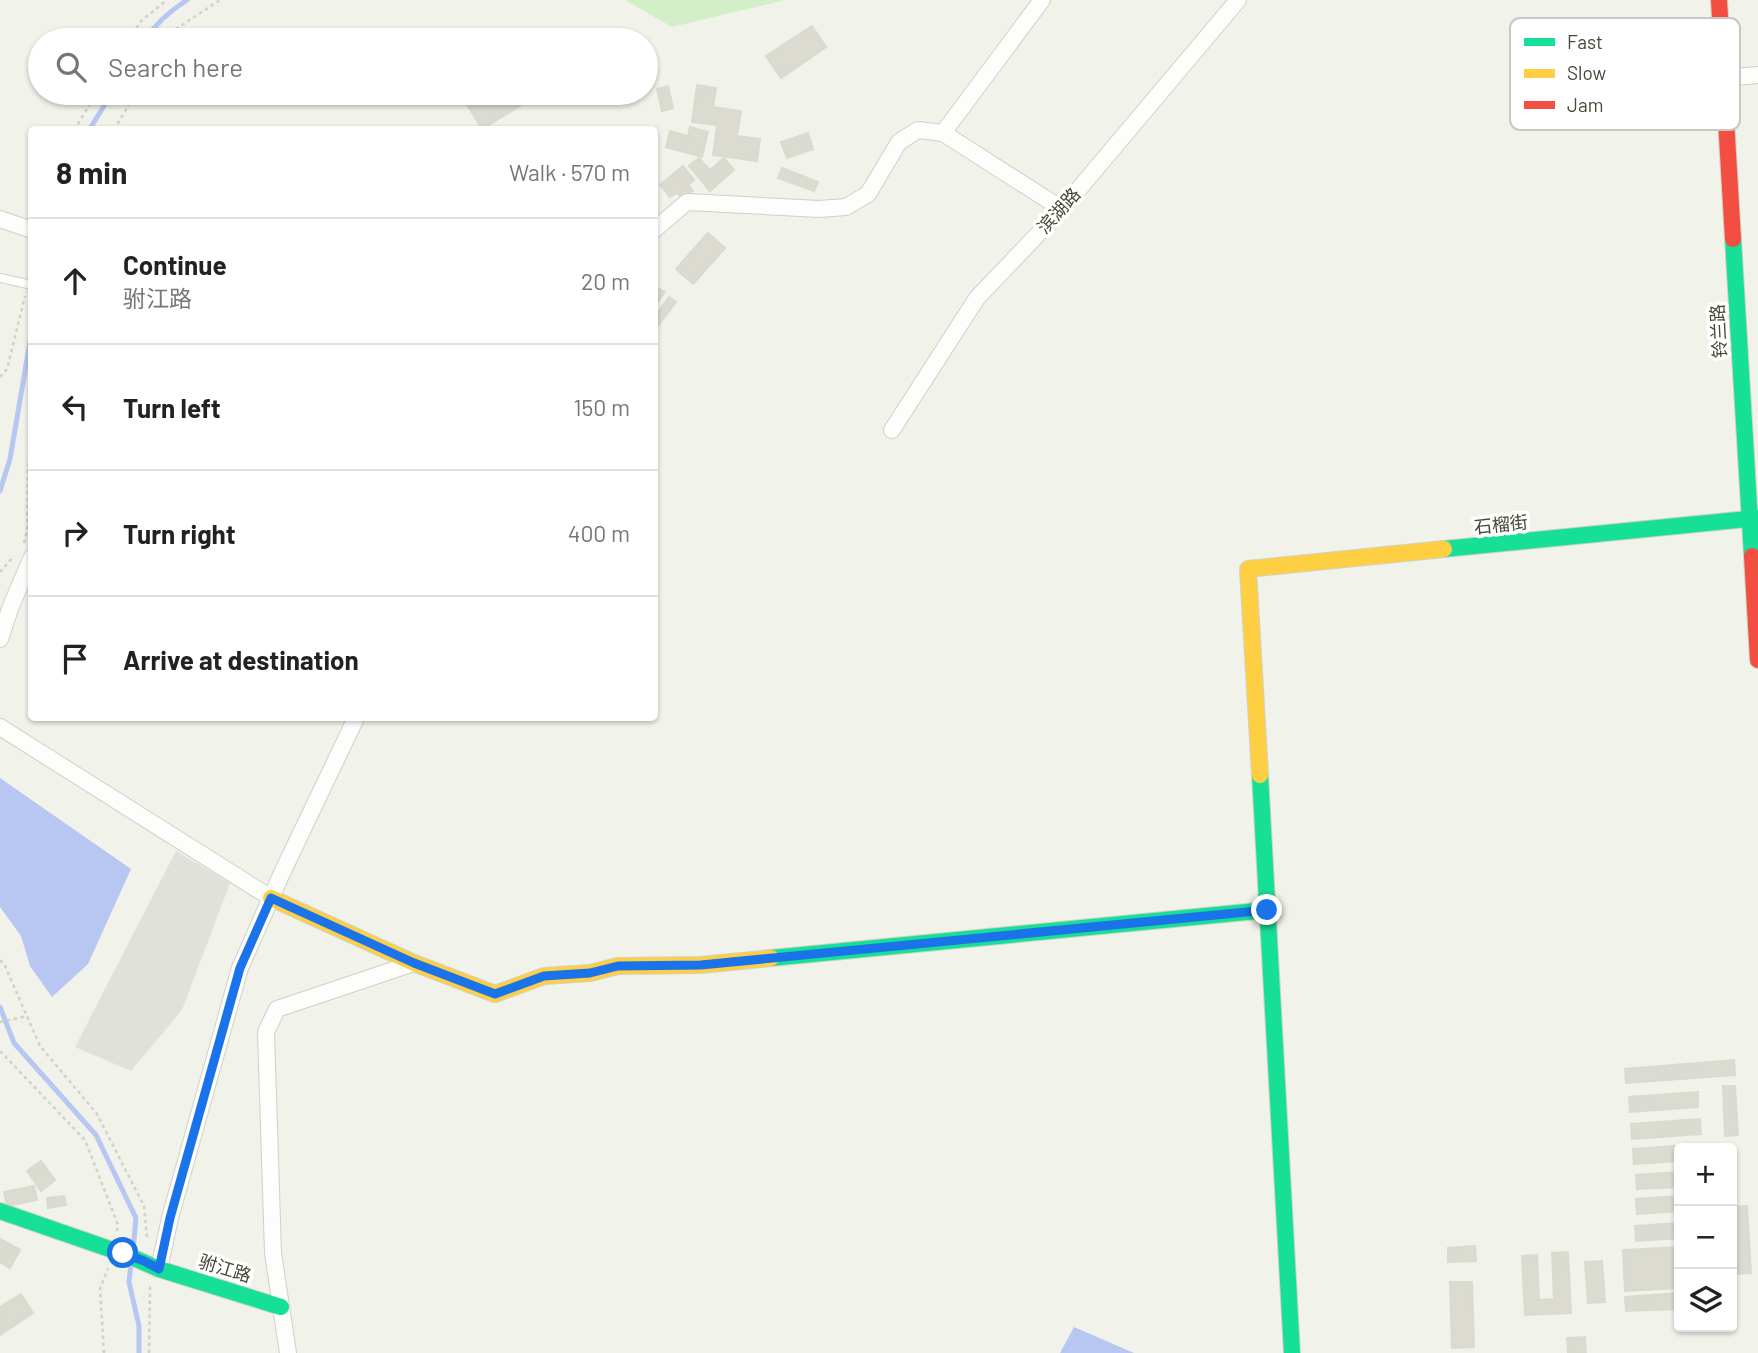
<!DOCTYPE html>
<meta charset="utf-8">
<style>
:root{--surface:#fff;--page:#f2f2f2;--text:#222;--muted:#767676;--line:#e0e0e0}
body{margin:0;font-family:Barlow,"Noto Sans SC",sans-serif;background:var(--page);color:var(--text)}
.controls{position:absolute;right:21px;bottom:21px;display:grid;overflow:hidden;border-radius:7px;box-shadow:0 2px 5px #0004}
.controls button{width:63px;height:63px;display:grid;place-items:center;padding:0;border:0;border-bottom:2px solid var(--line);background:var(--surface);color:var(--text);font:35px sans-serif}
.stop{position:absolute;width:21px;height:21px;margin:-16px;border:5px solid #1a73e8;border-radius:50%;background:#fff}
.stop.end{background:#1a73e8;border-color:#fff;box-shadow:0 2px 7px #0008}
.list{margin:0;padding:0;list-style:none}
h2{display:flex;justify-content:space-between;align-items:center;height:91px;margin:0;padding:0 28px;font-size:30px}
h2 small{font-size:23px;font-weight:400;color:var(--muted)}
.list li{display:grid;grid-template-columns:46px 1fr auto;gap:21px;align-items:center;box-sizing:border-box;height:126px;padding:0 28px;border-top:2px solid var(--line)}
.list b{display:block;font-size:26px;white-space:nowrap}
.list p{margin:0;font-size:23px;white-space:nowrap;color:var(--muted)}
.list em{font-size:23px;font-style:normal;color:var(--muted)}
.icon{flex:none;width:38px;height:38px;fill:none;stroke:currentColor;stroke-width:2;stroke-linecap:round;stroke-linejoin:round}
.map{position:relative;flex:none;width:1758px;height:1353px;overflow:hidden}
.search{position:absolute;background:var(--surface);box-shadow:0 2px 5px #0004;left:28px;top:28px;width:630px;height:77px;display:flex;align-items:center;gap:18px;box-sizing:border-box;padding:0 24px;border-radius:38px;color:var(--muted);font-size:26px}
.panel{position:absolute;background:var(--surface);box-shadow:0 2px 5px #0004;left:28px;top:126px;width:630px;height:595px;border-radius:7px}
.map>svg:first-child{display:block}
.green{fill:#d3efc8}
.parking{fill:#e0e1da}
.water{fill:#b7c7f2}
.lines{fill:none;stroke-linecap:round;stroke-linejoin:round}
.stream{stroke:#b7c7f2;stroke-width:5}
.building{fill:#dbdbd2;stroke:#d9dad0;stroke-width:2}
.lane-casing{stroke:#cfd0c7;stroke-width:10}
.street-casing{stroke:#cfd0c7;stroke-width:18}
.fast-casing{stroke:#d1d2c2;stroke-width:18}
.slow-casing{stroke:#d1d2c2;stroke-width:18}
.jam-casing{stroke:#d1d2c2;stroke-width:18}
.path{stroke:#d1d2ca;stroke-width:2.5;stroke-dasharray:3.5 3.5;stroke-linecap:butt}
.lane{stroke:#fdfdfc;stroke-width:8}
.street{stroke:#fdfdfc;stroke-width:16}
.fast{stroke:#16e098;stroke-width:16}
.slow{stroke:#ffcf43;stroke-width:16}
.jam{stroke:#f24e42;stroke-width:16}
.route{stroke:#1a73e8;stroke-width:9}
.labels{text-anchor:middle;stroke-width:7;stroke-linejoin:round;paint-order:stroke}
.street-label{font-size:18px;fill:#484735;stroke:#fff}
.key{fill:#fff;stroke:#c8c8c2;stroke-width:2}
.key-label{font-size:19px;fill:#484735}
</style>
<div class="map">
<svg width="1758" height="1353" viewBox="0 0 1758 1353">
<rect width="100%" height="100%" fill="#f1f2ea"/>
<polygon class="green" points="625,0 785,0 672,27"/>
<polygon class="parking" points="176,851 230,883 182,1010 131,1071 75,1047"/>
<g class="water">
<polygon points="0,778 131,869 88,964 52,997 30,966 21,936 0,907"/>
<polygon points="1074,1327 1134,1353 1060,1353"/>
</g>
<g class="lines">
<g class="stream">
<path d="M145 40C156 23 170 11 187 0"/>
<polyline points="89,130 112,93"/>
<polyline points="0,491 10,459 32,330"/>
<polyline points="0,1007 14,1043 96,1135 136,1218 133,1251"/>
<polyline points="131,1264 129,1282 139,1326 139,1353"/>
</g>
</g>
<g class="building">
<polygon points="812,26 826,47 781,78 766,56"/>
<polygon points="697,85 716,88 713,107 741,111 737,136 760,139 757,161 713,155 717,125 692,122"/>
<polygon points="668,86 673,108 662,111 657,89"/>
<polygon points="460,93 532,93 534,97 482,129"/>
<polygon points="690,127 708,132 702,157 666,147 670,131 688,136"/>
<polygon points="808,133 813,149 787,158 781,142"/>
<polygon points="699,158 710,170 724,158 734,170 710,191 689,166"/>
<polygon points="683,166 694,180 688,185 693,191 684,199 677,193 670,197 660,185"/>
<polygon points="782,168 818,182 814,191 778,178"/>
<polygon points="708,233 725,248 693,284 676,269"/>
<polygon points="658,288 665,292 654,307 654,293"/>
<polygon points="669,297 676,302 657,327 654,325 654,318"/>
<polygon points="1734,1060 1735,1075 1626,1083 1625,1069"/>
<polygon points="1723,1086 1735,1086 1738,1135 1725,1136"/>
<polygon points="1698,1092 1698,1107 1630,1112 1629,1097"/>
<polygon points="1700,1119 1701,1134 1632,1139 1631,1124"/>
<polygon points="1702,1144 1702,1148 1679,1148 1679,1161 1634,1164 1633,1149"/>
<polygon points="41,1161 55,1180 41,1191 27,1171"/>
<polygon points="1679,1172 1679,1187 1637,1189 1636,1175"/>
<polygon points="34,1186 37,1200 7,1206 4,1192"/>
<polygon points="64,1196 66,1205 48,1208 47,1198"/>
<polygon points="1679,1196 1679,1211 1637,1214 1636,1199"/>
<polygon points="1747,1206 1751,1273 1733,1274 1732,1207"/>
<polygon points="1679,1223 1679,1238 1636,1241 1635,1226"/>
<polygon points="0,1239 20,1250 10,1268 0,1262"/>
<polygon points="1475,1246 1476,1261 1448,1262 1448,1248"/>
<polygon points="1679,1247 1679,1288 1625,1291 1623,1250"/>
<polygon points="1568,1252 1571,1313 1525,1315 1522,1256 1537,1255 1539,1300 1554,1299 1552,1253"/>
<polygon points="1602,1261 1605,1302 1588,1303 1585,1262"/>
<polygon points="1450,1282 1472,1282 1474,1347 1452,1348"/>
<polygon points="1679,1293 1679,1309 1626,1311 1625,1297"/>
<polygon points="21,1294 33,1313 0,1335 0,1307"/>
<polygon points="1585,1337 1586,1353 1568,1353 1567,1338"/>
</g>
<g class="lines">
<defs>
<polyline id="lane" points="0,278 32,285"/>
<g id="street">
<polyline points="1724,78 1758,75"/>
<polyline points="943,133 1062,209"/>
<polyline points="0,219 32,230"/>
<polyline points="654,230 687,202 819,209 846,207 868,194 899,142 918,130 943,133 1042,0"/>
<polyline points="892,430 977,298 1062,209 1238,0"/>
<polyline points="0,639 11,606 32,557"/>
<polyline points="0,727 271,898"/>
<polyline points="159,1269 170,1218 240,968 282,873 356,718"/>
<polyline points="288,1353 273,1253 266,1032 277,1009 414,963"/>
</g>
<g id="fast">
<polyline points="1733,239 1752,556"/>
<polyline points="1444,549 1758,518"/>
<polyline points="1260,775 1292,1353"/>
<polyline points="771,958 1267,910"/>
<polyline points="0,1211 127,1255 159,1269 281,1307"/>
</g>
<g id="slow">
<polyline points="1260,775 1248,569 1444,549"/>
<polyline points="271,898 414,963 495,994 544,976 590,973 618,966 701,965 771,958"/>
</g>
<g id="jam">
<polyline points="1719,0 1733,239"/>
<polyline points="1752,556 1758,660"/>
</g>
</defs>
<use href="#lane" class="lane-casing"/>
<use href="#street" class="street-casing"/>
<use href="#fast" class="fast-casing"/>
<use href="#slow" class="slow-casing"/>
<use href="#jam" class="jam-casing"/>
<g class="path">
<polyline points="129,40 141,21 167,0"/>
<polyline points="167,40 173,31 220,0"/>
<polyline points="74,130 97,93"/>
<polyline points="114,130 136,93"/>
<polyline points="0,377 7,369 25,296"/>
<polyline points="24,543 27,531 28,465 32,456"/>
<polyline points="0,572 14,556"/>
<polyline points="0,960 5,966 40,1046 97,1114 144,1206 147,1238"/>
<polyline points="0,1022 27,1016"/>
<polyline points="0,1051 85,1140 118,1225 117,1231"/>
<polyline points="104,1353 100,1289 108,1268"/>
<polyline points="149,1353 150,1286"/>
</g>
<use href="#lane" class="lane"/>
<use href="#street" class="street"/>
<use href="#fast" class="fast"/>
<use href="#slow" class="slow"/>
<use href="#jam" class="jam"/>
</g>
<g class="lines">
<polyline class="route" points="123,1253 144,1261 159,1269 170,1218 240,968 271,898 414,963 495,994 544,976 590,973 618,966 701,965 1267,910"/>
</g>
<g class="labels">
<g class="street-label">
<text transform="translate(1059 211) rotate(-48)" y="6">滨湖路</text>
<text transform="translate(1719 331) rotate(-93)" y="6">铃兰路</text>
<text transform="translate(1501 525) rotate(-6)" y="6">石榴街</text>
<text transform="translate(225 1269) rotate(17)" y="6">驸江路</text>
</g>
</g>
<rect x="1510" y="18" width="230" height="112" rx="10" class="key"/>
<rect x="1524" y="38" width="31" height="8" fill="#16e098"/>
<rect x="1524" y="69" width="31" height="9" fill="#ffcf43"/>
<rect x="1524" y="101" width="31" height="8" fill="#f24e42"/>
<g class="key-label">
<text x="1567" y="49">Fast</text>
<text x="1567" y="80">Slow</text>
<text x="1567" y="112">Jam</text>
</g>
</svg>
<div class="controls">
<button>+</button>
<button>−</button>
<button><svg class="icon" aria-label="layers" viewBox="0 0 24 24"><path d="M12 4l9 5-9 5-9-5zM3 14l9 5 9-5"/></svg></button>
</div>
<div class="stop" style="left:123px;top:1253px"></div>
<div class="stop end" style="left:1267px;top:910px"></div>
<div class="search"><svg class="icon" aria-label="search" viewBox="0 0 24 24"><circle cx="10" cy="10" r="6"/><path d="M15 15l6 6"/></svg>Search here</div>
<section class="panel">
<h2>8 min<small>Walk · 570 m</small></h2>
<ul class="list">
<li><svg class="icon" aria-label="ahead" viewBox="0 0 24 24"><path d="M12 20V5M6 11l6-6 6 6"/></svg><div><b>Continue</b><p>驸江路</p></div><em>20 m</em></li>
<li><svg class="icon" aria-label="left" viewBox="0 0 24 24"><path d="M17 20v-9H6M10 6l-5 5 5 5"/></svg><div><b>Turn left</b></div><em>150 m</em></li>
<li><svg class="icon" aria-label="right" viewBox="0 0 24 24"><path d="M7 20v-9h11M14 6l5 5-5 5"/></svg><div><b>Turn right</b></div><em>400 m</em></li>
<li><svg class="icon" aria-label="arrive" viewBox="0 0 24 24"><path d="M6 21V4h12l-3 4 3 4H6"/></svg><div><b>Arrive at destination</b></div></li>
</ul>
</section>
</div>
